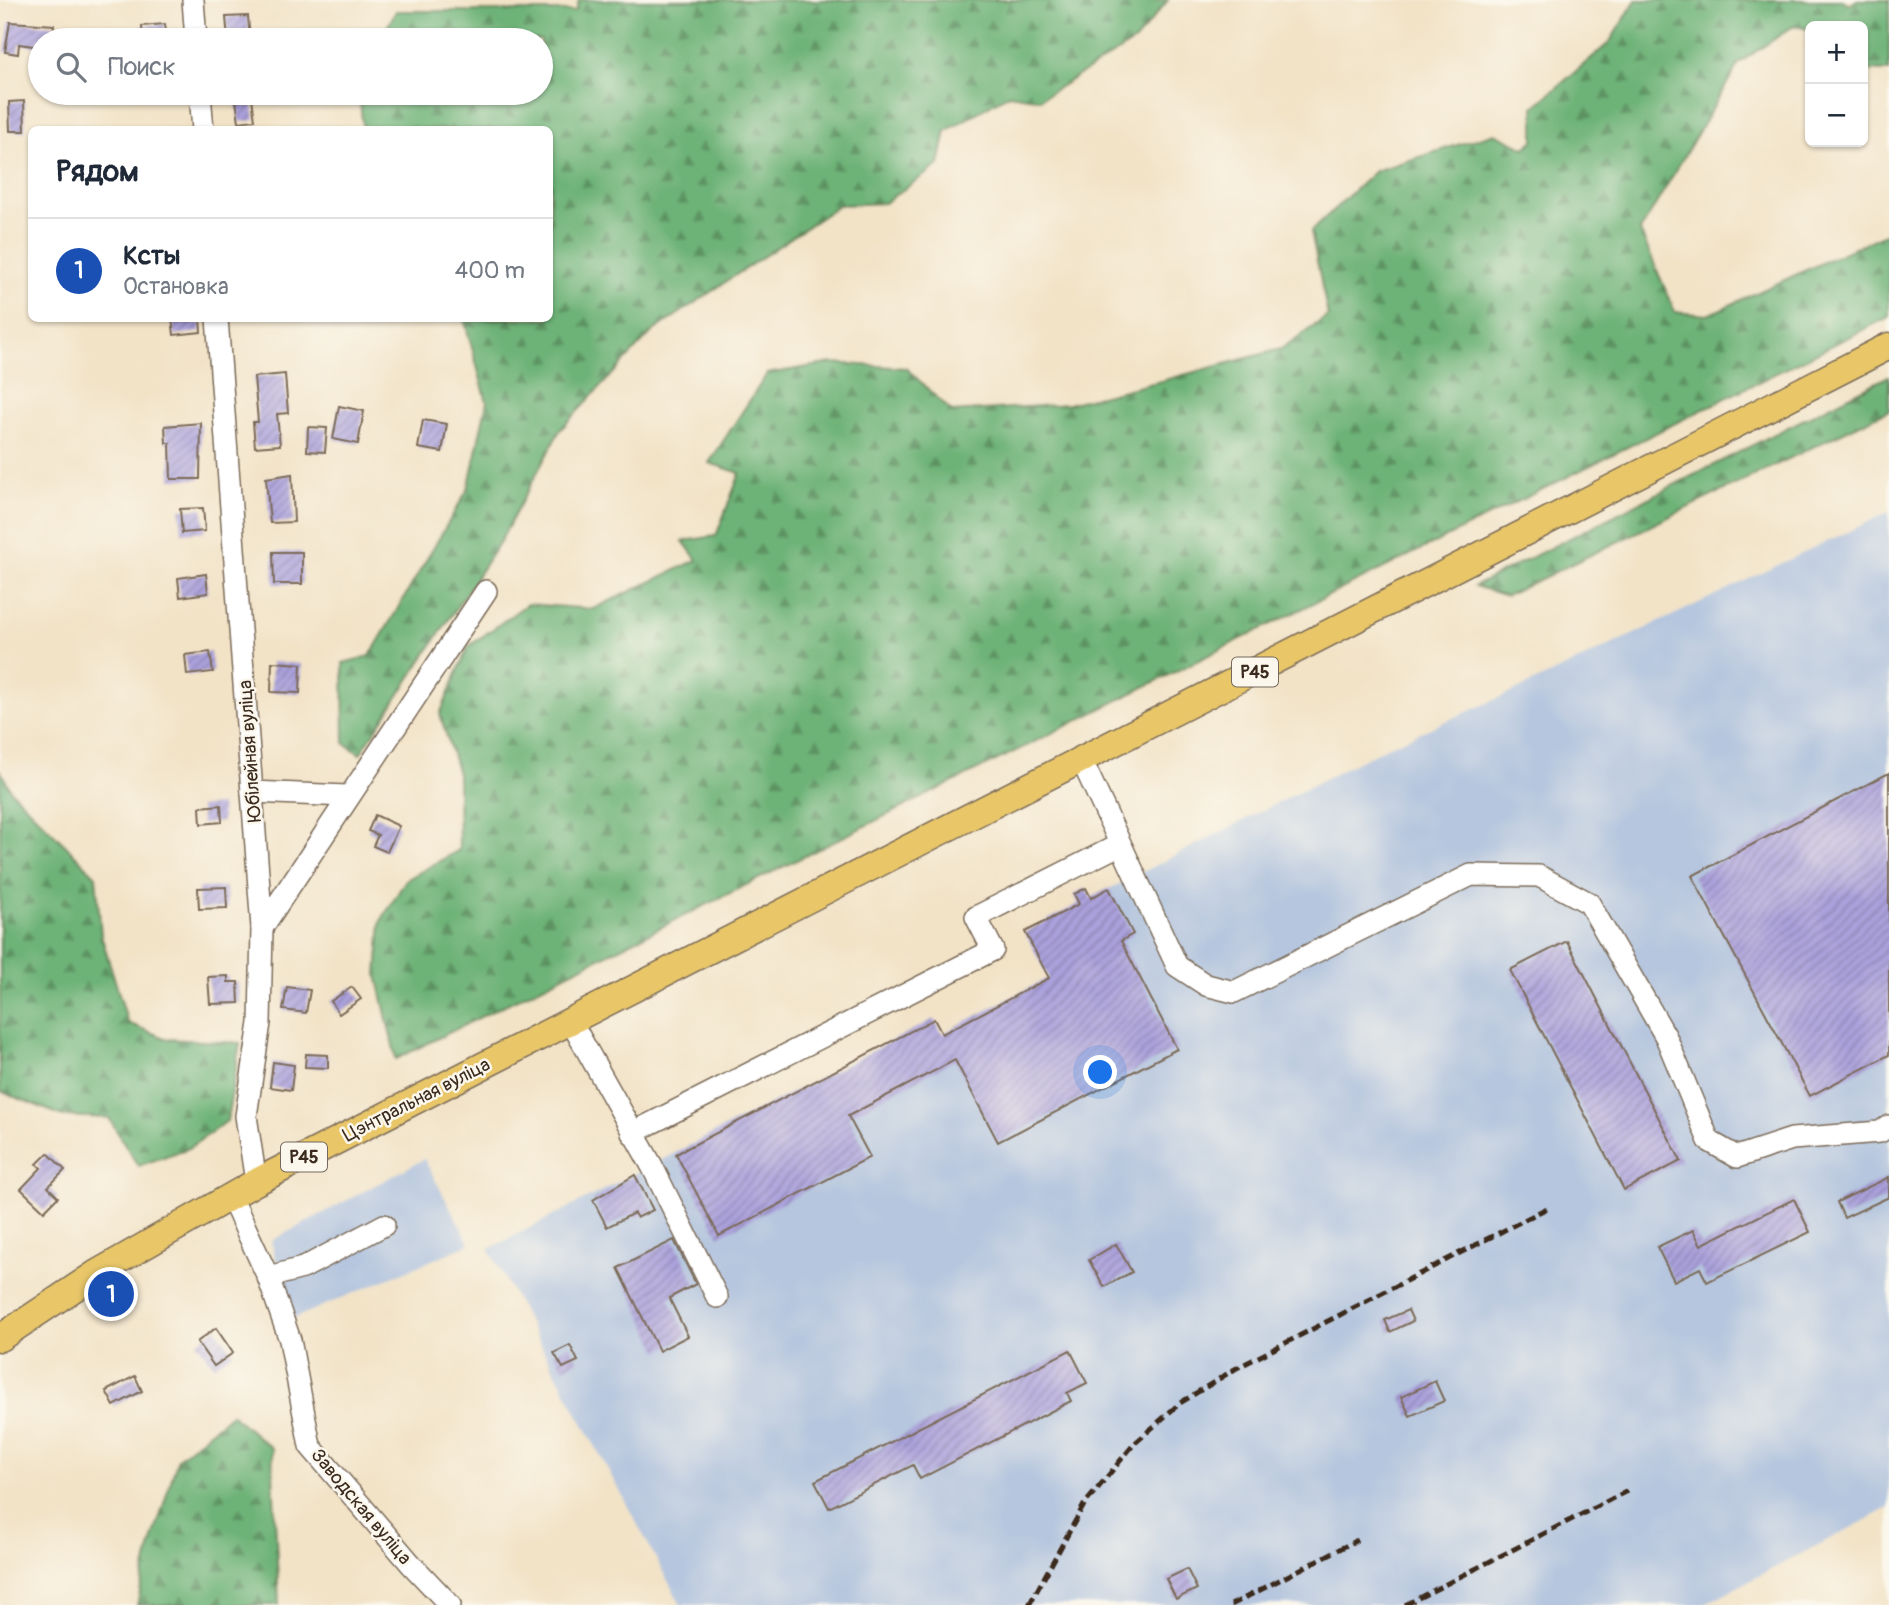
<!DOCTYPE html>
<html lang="ru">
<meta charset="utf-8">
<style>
:root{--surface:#fff;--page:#f6f6f7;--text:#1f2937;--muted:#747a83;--line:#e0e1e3;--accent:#2563eb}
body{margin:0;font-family:Pangolin,sans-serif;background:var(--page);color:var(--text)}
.controls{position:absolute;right:21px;top:21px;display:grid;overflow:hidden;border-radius:10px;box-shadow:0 2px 5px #0004}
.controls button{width:63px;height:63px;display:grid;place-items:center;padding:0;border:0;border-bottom:2px solid var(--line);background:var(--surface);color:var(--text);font:35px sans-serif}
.you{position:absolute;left:1101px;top:1073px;width:24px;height:24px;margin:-18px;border:5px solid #fff;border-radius:50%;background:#1a73e8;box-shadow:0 0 0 10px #1a73e833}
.badge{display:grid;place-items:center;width:46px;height:46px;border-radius:50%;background:var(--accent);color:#fff;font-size:23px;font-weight:700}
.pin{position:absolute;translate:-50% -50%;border:4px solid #fff;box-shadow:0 2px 7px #0006}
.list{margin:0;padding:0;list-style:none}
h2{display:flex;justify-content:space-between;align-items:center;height:91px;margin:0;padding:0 28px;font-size:30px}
h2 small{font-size:23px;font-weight:400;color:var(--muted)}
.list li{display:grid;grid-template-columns:46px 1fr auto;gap:21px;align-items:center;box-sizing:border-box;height:105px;padding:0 28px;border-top:2px solid var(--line)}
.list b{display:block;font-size:26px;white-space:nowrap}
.list p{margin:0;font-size:23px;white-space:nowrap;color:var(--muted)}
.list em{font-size:23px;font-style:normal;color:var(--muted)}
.icon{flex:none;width:38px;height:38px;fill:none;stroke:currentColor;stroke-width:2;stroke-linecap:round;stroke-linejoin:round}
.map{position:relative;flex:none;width:1889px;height:1605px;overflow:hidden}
.search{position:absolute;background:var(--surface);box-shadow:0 2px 5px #0004;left:28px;top:28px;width:525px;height:77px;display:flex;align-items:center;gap:18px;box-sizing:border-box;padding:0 24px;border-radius:38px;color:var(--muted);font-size:26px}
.panel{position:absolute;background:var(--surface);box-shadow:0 2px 5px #0004;left:28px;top:126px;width:525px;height:196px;border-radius:10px}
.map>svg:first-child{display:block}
.industrial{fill:#b6c6de}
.forest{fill:url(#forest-firs);stroke:#546e4a;stroke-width:2}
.building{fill:url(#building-hatch)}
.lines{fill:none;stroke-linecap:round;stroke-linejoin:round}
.minor-casing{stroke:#7b6b59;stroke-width:24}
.major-casing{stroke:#7b6b59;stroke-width:29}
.minor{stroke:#fff;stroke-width:21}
.major{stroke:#e9c769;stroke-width:26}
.rail{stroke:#3b2a1e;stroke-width:5;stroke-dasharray:10 5;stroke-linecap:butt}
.labels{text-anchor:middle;stroke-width:5;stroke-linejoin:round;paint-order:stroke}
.shield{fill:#fbf7ec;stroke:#75685c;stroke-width:2}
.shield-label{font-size:18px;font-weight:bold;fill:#3b2a1e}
.street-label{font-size:19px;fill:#3b2a1e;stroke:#fbf7ec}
</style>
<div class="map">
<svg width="1889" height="1605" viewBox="0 0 1889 1605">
<defs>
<pattern id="forest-firs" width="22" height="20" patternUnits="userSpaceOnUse" patternTransform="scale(1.75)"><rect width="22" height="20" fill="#6db277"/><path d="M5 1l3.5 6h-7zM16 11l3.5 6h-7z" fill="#5b9161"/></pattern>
<pattern id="building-hatch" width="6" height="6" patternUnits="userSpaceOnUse" patternTransform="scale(1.75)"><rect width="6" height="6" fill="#aba1dc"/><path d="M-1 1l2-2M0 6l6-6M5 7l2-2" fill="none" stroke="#8c83b2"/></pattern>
</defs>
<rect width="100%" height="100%" fill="#fbf7ec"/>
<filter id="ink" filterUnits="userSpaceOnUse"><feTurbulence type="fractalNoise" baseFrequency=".0143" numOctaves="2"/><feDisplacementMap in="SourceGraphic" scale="14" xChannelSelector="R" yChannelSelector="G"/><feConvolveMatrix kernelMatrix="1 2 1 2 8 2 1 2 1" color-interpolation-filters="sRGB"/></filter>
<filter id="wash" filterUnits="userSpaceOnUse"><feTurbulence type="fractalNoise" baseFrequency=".00686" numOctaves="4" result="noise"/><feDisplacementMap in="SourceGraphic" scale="28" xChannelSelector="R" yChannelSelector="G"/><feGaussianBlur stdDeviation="1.57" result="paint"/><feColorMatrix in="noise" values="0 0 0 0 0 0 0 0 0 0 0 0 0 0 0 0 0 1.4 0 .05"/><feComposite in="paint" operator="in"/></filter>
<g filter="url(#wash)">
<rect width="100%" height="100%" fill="#f2e3c7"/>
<g class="industrial">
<polygon points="1889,512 1889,1508 1703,1605 681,1605 489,1249 934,1019 942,1034 1048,978 1025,932 1387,747 1515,691"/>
<polygon points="424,1159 470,1244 292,1319 271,1241"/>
</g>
<g class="forest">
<polygon points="579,0 1168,0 1135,41 1040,99 1009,94 946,131 939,165 884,203 839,205 652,332 560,430 501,540 360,754 344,743 343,663 370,656 468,489 487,402 464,319 550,318 550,130 363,129 359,93 541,93 541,40 380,40 396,11 576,11"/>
<polygon points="1636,0 1843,0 1849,5 1857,0 1889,0 1889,71 1863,70 1863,26 1810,26 1810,30 1795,25 1739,63 1640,231 1675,312 1708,315 1889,232 1889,317 396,1059 377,975 381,921 406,880 459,850 458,774 440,714 468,647 527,604 593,609 697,560 683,541 716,536 740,473 709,463 767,374 832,363 906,368 952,412 1068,404 1161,381 1281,349 1328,316 1311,231 1375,171 1495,133 1525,148 1534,140 1534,107 1609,43"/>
<polygon points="1889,376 1889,410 1506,596 1475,586"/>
<polygon points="0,770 11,791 96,876 101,935 128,1023 167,1039 240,1043 227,1121 189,1148 138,1166 109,1118 63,1116 0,1091"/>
<polygon points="231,1414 272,1449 279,1605 137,1605 149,1552 178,1458"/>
</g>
<g id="blocks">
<g class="building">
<polygon points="248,16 250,40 228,40 226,17"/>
<polygon points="10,22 54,25 52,40 40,40 40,47 19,44 18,54 5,52"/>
<polygon points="165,24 167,40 143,40 142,26"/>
<polygon points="252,98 255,120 239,122 236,100"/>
<polygon points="24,101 25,131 10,131 9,102"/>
<polygon points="172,318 200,318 201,332 174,335"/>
<polygon points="285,374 288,413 277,414 280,445 255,447 253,422 258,422 254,377"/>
<polygon points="339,406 364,411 358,444 333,439"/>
<polygon points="423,420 447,424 442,452 418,448"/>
<polygon points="201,423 200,479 171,479 170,443 166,443 165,426"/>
<polygon points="308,427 327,428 325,452 307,451"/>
<polygon points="292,474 294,522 270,523 266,478"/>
<polygon points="203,508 205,531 182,533 180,509"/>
<polygon points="273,552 302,552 302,584 274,584"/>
<polygon points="206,574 208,593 180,597 178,578"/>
<polygon points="210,652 213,672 187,675 185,655"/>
<polygon points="272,662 301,664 300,693 271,692"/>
<polygon points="1889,773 1889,1055 1810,1096 1692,876"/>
<polygon points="221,805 222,822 201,824 200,807"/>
<polygon points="375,815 399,826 387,852 373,846 378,835 368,831"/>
<polygon points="226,887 227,908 199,909 198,888"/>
<polygon points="1086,888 1091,898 1109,888 1133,934 1121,941 1177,1049 998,1142 955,1060 848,1116 870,1157 719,1236 676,1154 934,1019 942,1034 1049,978 1025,932 1079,904 1074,894"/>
<polygon points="1567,941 1681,1161 1624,1190 1510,970"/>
<polygon points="228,976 228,982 238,982 239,1003 210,1004 208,977"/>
<polygon points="287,987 310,990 306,1013 283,1010"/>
<polygon points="352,987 361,999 339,1014 331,1001"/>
<polygon points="306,1054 328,1055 328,1068 305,1067"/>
<polygon points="273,1062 294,1065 291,1090 270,1087"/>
<polygon points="48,1153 65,1170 48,1187 58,1197 44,1211 21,1189 41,1168 37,1164"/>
<polygon points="635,1175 653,1210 637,1218 634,1213 607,1227 593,1200"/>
<polygon points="1889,1177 1889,1197 1844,1218 1837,1202"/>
<polygon points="1794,1199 1810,1232 1707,1282 1700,1268 1674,1281 1657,1247 1693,1230 1701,1245"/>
<polygon points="674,1240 696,1284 669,1298 688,1336 659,1351 618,1268"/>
<polygon points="1116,1244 1132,1272 1104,1287 1089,1260"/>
<polygon points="1408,1310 1413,1321 1390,1332 1385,1320"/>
<polygon points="216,1328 233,1353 214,1366 197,1342"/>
<polygon points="570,1345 578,1361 563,1368 554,1353"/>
<polygon points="1070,1350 1087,1383 1067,1393 1071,1401 920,1479 913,1465 829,1508 815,1481"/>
<polygon points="135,1376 142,1391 114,1406 106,1391"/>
<polygon points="1435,1381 1444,1401 1410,1416 1401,1397"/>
<polygon points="1187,1569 1197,1589 1176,1599 1166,1579"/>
</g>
</g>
</g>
<g filter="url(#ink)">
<use href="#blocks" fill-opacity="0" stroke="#7b6b59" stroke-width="2"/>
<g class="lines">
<defs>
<g id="minor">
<polyline points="193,0 196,40"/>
<polyline points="200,93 203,130"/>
<polyline points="217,318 262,928 260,1023 246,1116 256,1182"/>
<polyline points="1082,761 1177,966 1206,985 1234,992 1471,875 1539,876 1589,903 1666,1037 1709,1141 1737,1157 1792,1139 1880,1132 1889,1126"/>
<polyline points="252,792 347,796"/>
<polyline points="262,928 486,591"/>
<polyline points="570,1020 652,1166 717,1297"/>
<polyline points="632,1133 993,950 976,917 1119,845"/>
<polyline points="231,1197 268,1277 290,1340 310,1446 411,1564 450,1605"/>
<polyline points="268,1277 303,1268 384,1225"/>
</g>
<polyline id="major" points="0,1338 97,1273 256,1182 1889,346"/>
</defs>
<use href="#minor" class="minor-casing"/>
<use href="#major" class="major-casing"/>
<use href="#minor" class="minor"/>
<use href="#major" class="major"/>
<g class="rail">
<polyline points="1029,1605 1084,1505 1134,1444 1180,1403 1235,1369 1551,1206"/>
<polyline points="1231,1605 1357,1540"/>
<polyline points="1405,1605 1627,1491"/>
</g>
</g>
</g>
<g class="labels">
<g class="shield">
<rect x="1232" y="657.5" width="46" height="29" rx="5"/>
<rect x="281" y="1142.5" width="46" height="29" rx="5"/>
</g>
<g class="shield-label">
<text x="1255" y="678">Р45</text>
<text x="304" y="1163">Р45</text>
</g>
<g class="street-label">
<text transform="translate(249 751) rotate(-94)" y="7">Юбілейная вуліца</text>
<text transform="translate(416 1099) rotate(-27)" y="7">Цэнтральная вуліца</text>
<text transform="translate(362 1506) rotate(50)" y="7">Заводская вуліца</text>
</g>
</g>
</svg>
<div class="controls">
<button>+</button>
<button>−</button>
</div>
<div class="you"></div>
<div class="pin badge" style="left:111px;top:1294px;background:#1a4fb4">1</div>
<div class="search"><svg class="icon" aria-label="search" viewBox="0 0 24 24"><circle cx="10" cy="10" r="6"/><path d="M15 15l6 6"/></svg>Поиск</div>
<section class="panel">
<h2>Рядом<small></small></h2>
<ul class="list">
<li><span class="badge" style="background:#1a4fb4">1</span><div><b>Ксты</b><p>Остановка</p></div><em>400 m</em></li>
</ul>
</section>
</div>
